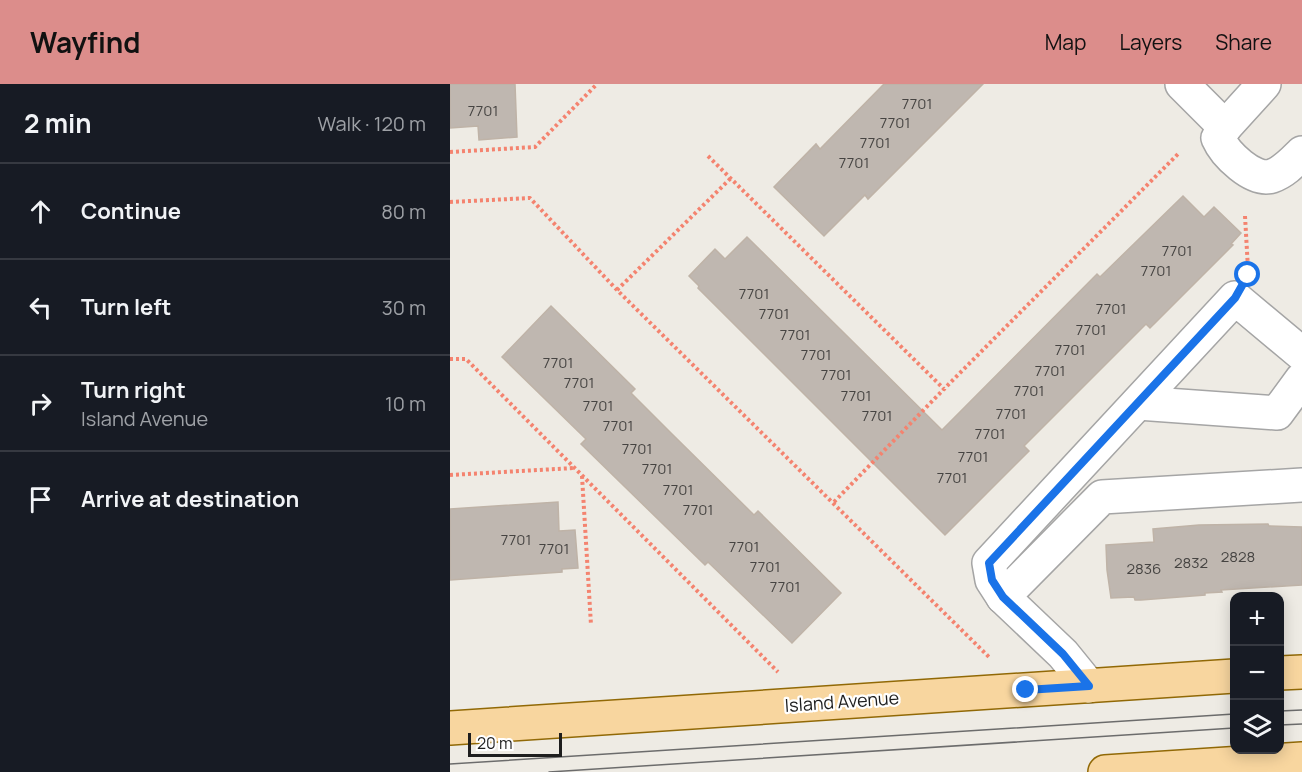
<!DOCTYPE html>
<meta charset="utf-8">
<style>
:root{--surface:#171b24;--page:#20242c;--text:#f1f3f6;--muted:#9ea1a6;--line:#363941;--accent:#dc8d8b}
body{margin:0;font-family:Manrope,sans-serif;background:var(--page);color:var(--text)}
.controls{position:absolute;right:18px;bottom:18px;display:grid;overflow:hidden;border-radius:12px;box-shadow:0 3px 15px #0003}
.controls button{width:54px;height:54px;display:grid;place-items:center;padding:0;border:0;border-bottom:2px solid var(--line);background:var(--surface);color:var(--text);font:30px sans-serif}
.scale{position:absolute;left:18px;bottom:15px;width:94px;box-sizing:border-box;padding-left:6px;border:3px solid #1e1e1e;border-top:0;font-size:16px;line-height:21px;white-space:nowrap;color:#1e1e1e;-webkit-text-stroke:4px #fff;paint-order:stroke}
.stop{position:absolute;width:18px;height:18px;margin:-14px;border:4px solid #1a73e8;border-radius:50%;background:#fff}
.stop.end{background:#1a73e8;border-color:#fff;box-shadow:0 2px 6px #0008}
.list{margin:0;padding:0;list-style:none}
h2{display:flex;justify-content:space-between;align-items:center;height:78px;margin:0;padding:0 24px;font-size:26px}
h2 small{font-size:20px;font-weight:400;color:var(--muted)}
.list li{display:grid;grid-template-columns:39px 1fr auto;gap:18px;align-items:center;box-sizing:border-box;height:96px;padding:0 24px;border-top:2px solid var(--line)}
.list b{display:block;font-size:22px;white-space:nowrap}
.list p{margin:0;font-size:20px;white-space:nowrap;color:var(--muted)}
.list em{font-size:20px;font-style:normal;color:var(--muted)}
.icon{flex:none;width:33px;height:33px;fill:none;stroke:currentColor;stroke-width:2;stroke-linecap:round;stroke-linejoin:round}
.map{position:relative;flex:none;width:852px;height:688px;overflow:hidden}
header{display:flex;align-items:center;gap:36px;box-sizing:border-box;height:84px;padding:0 30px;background:var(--accent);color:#111}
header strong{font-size:28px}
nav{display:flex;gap:33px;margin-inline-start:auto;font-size:21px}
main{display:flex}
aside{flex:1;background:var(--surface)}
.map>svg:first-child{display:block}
.building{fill:#bfb7b0;stroke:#bfb3a7;stroke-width:1.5}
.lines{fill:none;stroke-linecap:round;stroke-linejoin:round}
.minor-casing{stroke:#a5a5a5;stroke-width:36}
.major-casing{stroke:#916906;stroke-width:36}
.path{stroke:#f4836f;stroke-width:4;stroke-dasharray:3 3;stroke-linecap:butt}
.minor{stroke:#fff;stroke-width:33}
.major{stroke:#f8d69f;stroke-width:33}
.tram{stroke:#6c6c6c;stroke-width:1.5}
.route{stroke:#1a73e8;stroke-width:8}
.labels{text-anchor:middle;stroke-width:4.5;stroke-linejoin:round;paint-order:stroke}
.number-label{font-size:15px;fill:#464442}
.street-label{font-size:18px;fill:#1e1e1e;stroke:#fff}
</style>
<header>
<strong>Wayfind</strong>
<nav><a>Map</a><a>Layers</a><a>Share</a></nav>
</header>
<main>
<aside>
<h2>2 min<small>Walk · 120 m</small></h2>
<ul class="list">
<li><svg class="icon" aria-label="ahead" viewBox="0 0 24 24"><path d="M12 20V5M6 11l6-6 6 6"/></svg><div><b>Continue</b></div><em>80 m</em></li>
<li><svg class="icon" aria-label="left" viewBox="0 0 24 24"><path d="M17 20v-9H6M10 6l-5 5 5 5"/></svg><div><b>Turn left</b></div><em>30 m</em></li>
<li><svg class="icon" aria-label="right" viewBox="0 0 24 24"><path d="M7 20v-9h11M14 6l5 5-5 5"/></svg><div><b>Turn right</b><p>Island Avenue</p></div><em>10 m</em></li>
<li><svg class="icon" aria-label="arrive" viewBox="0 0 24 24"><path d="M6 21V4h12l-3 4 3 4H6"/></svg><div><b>Arrive at destination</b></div></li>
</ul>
</aside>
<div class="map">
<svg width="852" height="688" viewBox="0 0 852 688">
<rect width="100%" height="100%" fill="#eeebe4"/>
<g class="building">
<polygon points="0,0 65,0 67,53 29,56 28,42 0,44"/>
<polygon points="434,0 533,0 418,115 415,111 374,152 324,103 366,60 370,65"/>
<polygon points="733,112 754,133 764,123 791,149 781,160 783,161 700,244 696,240 574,362 579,367 495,451 248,204 249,202 239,192 265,165 275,175 297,153 492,346 647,190 650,193"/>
<polygon points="101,222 185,305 181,309 222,350 304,431 308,427 391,509 342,559 258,478 255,481 131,360 136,355 52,273"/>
<polygon points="108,418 109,447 125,446 128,484 112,485 112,488 0,496 0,425"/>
<polygon points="818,440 819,442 852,443 852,501 771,506 772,508 755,509 755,511 691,516 685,516 684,513 661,514 657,486 656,461 704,458 703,445 749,441"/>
</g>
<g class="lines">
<defs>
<g id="minor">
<polyline points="732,0 775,43"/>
<path d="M814 0 775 43 768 54C775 70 803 98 822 92 834 88 843 78 852 69"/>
<polyline points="688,319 827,329 852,295"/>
<polyline points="553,513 542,496 539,479 785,214 852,270"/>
<polyline points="639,602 613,570 553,513 652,413 852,401"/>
</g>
<g id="major">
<polyline points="830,589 852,588"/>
<polyline points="0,644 784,592"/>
<polyline points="655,688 852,675"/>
</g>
</defs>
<use href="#minor" class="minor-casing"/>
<use href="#major" class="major-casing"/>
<g class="path">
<polyline points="0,68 85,63 147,0"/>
<polyline points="258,72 494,305 729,69"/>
<polyline points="0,118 80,114 167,206 540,574"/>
<polyline points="795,132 798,185"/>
<polyline points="167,206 281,94"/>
<polyline points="0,275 16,275 328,588"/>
<polyline points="0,391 124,384"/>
<polyline points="132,392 141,541"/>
<polyline points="384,418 494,305"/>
</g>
<use href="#minor" class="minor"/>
<use href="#major" class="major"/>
<g class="tram">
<polyline points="830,627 852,626"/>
<polyline points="830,641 852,640"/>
<polyline points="0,680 784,630"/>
<polyline points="99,688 784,644"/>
</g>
</g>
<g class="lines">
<polyline class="route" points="576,606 639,602 613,570 553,513 542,496 539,479 785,214 798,191"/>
</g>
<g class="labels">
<g class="number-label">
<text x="467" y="25">7701</text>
<text x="33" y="32">7701</text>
<text x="445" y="44">7701</text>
<text x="425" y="64">7701</text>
<text x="404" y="84">7701</text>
<text x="727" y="172">7701</text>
<text x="706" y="192">7701</text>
<text x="304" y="215">7701</text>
<text x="661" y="230">7701</text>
<text x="324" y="235">7701</text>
<text x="641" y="251">7701</text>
<text x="345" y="256">7701</text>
<text x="620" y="271">7701</text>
<text x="366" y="276">7701</text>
<text x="108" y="284">7701</text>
<text x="600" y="292">7701</text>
<text x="386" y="296">7701</text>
<text x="129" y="304">7701</text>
<text x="579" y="312">7701</text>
<text x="406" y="317">7701</text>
<text x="148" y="327">7701</text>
<text x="561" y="335">7701</text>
<text x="427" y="337">7701</text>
<text x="168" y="347">7701</text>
<text x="540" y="355">7701</text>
<text x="187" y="370">7701</text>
<text x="523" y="378">7701</text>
<text x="207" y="390">7701</text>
<text x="502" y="399">7701</text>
<text x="228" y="411">7701</text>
<text x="248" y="431">7701</text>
<text x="66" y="461">7701</text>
<text x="294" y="468">7701</text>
<text x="104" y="470">7701</text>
<text x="788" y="478">2828</text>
<text x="741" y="484">2832</text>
<text x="315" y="488">7701</text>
<text x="694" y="490">2836</text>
<text x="335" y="508">7701</text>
</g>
<g class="street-label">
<text transform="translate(392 618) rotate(-4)" y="6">Island Avenue</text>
</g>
</g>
</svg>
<div class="controls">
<button>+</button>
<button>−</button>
<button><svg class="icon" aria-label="layers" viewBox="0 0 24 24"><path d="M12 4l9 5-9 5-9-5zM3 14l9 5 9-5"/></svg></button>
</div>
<div class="scale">20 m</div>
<div class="stop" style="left:798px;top:191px"></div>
<div class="stop end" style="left:576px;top:606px"></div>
</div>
</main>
